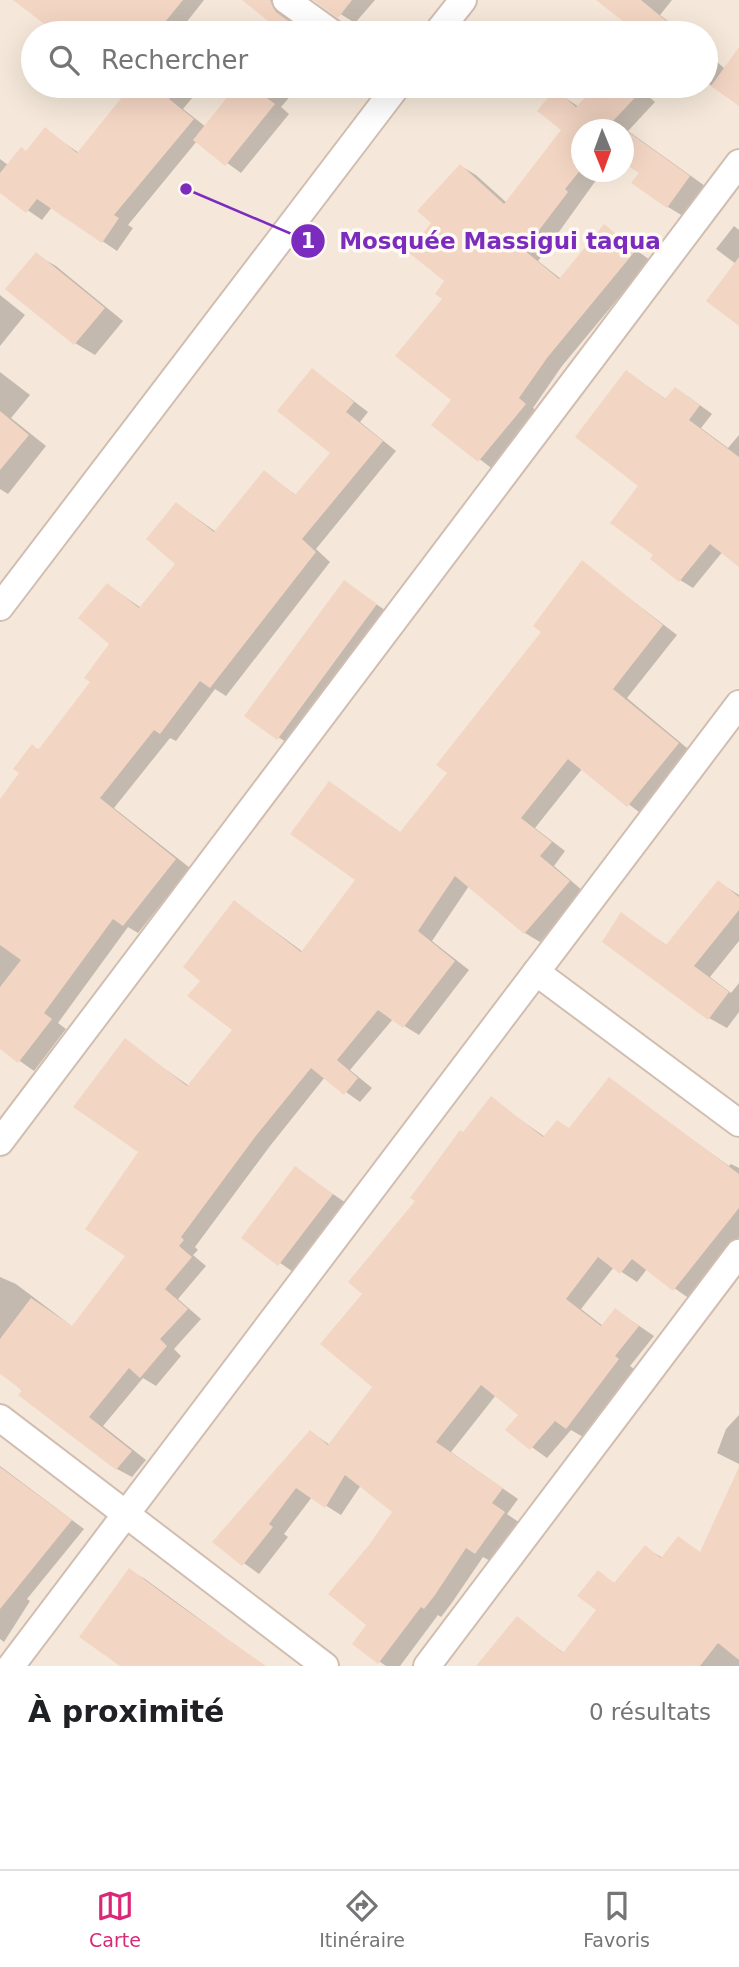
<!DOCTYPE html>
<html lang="fr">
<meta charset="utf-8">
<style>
:root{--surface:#fff;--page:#f6f6f6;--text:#202124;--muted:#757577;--line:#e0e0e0;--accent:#db2777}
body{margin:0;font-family:"DejaVu Sans",sans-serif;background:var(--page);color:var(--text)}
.compass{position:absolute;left:571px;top:119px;width:63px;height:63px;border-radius:50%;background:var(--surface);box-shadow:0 7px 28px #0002;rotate:179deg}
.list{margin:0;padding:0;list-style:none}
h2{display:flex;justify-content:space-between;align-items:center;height:91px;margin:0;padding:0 28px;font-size:30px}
h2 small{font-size:23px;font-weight:400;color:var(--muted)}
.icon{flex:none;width:38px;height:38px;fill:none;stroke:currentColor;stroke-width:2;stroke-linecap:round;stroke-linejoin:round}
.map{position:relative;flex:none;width:739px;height:1666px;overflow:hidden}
.search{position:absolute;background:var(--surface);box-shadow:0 7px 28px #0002;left:21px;right:21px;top:21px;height:77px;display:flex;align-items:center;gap:18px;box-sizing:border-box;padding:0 24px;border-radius:38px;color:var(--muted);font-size:26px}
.sheet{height:203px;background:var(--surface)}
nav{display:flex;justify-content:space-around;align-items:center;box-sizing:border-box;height:98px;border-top:2px solid var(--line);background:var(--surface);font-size:19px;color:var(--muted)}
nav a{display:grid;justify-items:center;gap:4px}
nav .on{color:var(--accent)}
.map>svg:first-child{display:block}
.residential{fill:#f5e8da;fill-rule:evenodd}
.shadow{fill:#0003}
.building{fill:#f3d5c3}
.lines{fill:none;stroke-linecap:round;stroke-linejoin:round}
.street-casing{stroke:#d1beb0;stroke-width:30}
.street{stroke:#fff;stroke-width:26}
.leader{fill:none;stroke:#7b2cbf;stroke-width:2.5}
.callout-dot{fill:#7b2cbf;stroke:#fffaf3;stroke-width:2.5}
.mark-label{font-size:21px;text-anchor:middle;font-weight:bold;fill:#fff}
.callout-label{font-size:23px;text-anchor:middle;font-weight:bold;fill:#7b2cbf;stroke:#fffaf3;stroke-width:7;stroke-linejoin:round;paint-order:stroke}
</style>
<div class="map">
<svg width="739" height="1666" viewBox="0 0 739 1666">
<rect width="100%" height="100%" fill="#fdf6ec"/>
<path class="residential" d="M0 0H739V1666H0ZM33 33H706V86H33ZM582 130H624V172H582Z"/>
<g class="shadow">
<polygon points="23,0 204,0 178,33 58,33 20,3"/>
<polygon points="245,0 288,0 285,9 291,23 306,33 280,33 283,30"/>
<polygon points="318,0 375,0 355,23"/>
<polygon points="606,0 672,0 660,15 683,33 637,33"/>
<polygon points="739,48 739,104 706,82 706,52 725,69"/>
<polygon points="124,86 202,86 183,109 206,127 238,86 299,86 281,107 289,114 241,173 197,141 128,225 133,228 117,251 52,207 42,220 0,191 0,159 8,165 27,152 45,130 79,153 130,90"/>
<polygon points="598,86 637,86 655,102 628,131 705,186 683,216 668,207 641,173 624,160 624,130 582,130 582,172 602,172 538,261 561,279 604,227 650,260 562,366 533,408 540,414 494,470 433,424 453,400 444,299 446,281 434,222 461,166 476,175 507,203 563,130 555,91 579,107"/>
<polygon points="734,226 739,230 739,324 736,264 716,249"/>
<polygon points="36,255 56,266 123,321 95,355 75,343"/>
<polygon points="0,295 25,315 0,346"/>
<polygon points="313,370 368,412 360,422 396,451 316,549 330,562 226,696 215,689 176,741 170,738 114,808 190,868 138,933 128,927 58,1023 66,1029 34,1071 0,1047 0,802 22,773 32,746 39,750 93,682 111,643 108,585 141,608 178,563 177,504 216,532 264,472 297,496 332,453"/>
<polygon points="0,372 30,395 11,418 46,446 8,494 0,489"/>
<polygon points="627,372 667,400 675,389 689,397 712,414 701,428 728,448 739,435 739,540 724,550 693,588 680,580 656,555 641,486"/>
<polygon points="582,562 677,635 627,698 693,753 643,815 582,769 535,828 565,851 554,866 583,891 540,942 525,933 469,886 432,941 469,970 419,1035 393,1019 350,1070 372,1088 360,1102 325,1077 270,1146 195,1247 198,1250 193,1255 206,1266 178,1299 201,1319 174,1349 181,1356 156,1386 143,1378 103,1426 146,1460 132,1477 117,1469 0,1372 0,1277 16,1284 73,1327 128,1256 141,1151 125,1041 189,1086 234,1030 203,980 235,902 303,952 357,880 330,783 401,833 450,773 544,632"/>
<polygon points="344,582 395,617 298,750 246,716"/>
<polygon points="718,882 739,895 739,941 710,977 731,993 739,983 739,1012 727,1028 709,1018 621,915 668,946"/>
<polygon points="609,1080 729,1166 731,1164 739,1168 739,1237 690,1299 647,1269 637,1282 614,1267 581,1309 603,1326 616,1310 654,1336 630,1366 634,1369 583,1437 571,1430 547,1458 508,1430 521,1414 496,1395 451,1452 518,1499 507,1514 520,1523 492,1562 483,1557 451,1604 441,1617 438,1615 400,1666 386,1666 354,1644 369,1625 371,1546 394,1512 361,1485 341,1515 312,1497 284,1534 288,1537 259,1574 214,1542 311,1432 330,1445 374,1386 365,1294 418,1201 491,1099 545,1137 570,1129"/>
<polygon points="296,1169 352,1207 299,1276 244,1238"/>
<polygon points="739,1415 739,1464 717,1453 726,1429"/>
<polygon points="0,1466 84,1529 27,1599 30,1601 4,1642 0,1639"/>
<polygon points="739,1472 739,1666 477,1666 517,1618 565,1654 598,1610 598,1573 616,1584 646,1548 663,1558 678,1538 701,1553"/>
<polygon points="129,1570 145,1579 264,1666 123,1666"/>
</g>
<g class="building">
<polygon points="13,0 183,0 156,33 56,33"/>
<polygon points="242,0 270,0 276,12 305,33 283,33"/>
<polygon points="313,0 352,0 338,18"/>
<polygon points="596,0 641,0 681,33 638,33"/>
<polygon points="739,47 739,106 711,86"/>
<polygon points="131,86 180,86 169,99 194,119 114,215 119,218 102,243 37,199 26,213 0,193 0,173 21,147 26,151 45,127 77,153"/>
<polygon points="236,86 277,86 267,98 275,104 225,166 193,140"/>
<polygon points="596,86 646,86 613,121 690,176 667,208 631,183 639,173 624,163 624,130 582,130 582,168 565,189 568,192 524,250 559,279 604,224 636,250 547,358 519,398 526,404 478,462 431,425 451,400 395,356 442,299 435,294 444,281 408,252 431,223 417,211 460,164 504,204 561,130 537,111 555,89 576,107"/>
<polygon points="36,252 105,308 74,345 5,289"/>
<polygon points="739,257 739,326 706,301"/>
<polygon points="312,368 354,402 346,412 383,441 302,539 316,552 210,688 200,681 160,734 154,730 100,798 176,859 123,926 113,919 44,1013 52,1019 18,1063 0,1049 0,987 21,960 0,945 0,799 19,773 13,769 32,744 38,750 90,682 84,678 109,644 78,618 107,583 139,608 175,564 146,539 176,502 214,532 264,470 295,495 330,453 277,411"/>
<polygon points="626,370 665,399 675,387 700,405 689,420 739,457 739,567 710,544 679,582 650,559 653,555 610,523 638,486 575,437"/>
<polygon points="0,411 29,435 0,470"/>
<polygon points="582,560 663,625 613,689 679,743 627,807 568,759 521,818 552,842 540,856 570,881 524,934 455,876 418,931 455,961 403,1028 378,1010 337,1060 358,1078 344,1095 311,1068 255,1137 181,1237 184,1240 179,1246 192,1257 165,1289 188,1309 160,1339 167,1346 140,1378 129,1368 89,1417 132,1451 116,1470 18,1395 22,1390 0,1374 0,1339 31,1298 72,1326 125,1256 85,1229 138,1152 73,1107 125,1038 187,1086 232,1030 187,996 200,981 183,967 234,900 301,952 355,880 290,834 329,781 400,832 447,773 436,765 541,632 533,626"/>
<polygon points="344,580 377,604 277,740 244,716"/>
<polygon points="718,880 739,897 739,910 694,966 729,992 708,1020 602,942 621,912 666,945"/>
<polygon points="609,1077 739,1174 739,1208 673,1291 632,1259 620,1274 598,1257 566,1299 601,1326 615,1308 639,1326 615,1356 619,1359 566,1429 555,1421 530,1450 505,1430 518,1415 481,1385 436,1442 503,1488 492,1503 505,1512 475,1554 466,1548 435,1595 424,1609 421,1607 378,1664 352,1644 366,1625 328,1594 369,1545 392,1512 345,1475 325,1508 296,1488 269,1524 273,1527 242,1566 212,1542 310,1430 328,1445 372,1387 320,1344 362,1294 348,1282 415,1201 410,1198 460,1130 463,1132 491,1096 543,1137 557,1120 569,1128"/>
<polygon points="295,1166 333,1194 278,1266 241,1238"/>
<polygon points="0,1467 72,1520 0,1609"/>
<polygon points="739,1467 739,1660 718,1643 700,1666 476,1666 517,1616 563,1653 596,1610 577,1596 598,1570 614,1583 645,1545 661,1558 678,1536 700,1552"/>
<polygon points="129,1568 172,1600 266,1666 120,1666 79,1637"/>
</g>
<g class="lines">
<defs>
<g id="street">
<polyline points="286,0 332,33"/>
<polyline points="437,33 463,0"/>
<polyline points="0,607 397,86"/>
<polyline points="536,972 739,1123"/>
<polyline points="0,1142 739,163"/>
<polyline points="0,1418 325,1666"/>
<polyline points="11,1666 739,704"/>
<polyline points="427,1666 739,1253"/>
</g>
</defs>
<use href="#street" class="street-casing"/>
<use href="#street" class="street"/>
</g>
<path class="leader" d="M186 189L308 241"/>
<g class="callout-dot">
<circle cx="186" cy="189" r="7"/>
<circle cx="308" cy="241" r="18"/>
</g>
<g class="mark-label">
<text x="308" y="248">1</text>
</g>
<g class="callout-label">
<text x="500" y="249">Mosquée Massigui taqua</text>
</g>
</svg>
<svg class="compass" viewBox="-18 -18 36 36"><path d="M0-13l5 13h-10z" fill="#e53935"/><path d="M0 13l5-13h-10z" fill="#757577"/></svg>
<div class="search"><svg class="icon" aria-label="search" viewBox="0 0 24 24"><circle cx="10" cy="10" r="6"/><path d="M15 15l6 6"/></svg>Rechercher</div>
</div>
<section class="sheet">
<h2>À proximité<small>0 résultats</small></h2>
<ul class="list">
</ul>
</section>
<nav>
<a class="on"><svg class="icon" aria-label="map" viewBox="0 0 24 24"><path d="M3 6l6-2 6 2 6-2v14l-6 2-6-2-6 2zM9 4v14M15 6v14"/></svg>Carte</a>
<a><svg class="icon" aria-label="directions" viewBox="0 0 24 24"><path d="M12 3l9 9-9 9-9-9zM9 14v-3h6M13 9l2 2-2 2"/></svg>Itinéraire</a>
<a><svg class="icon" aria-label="saved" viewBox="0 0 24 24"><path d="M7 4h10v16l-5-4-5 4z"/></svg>Favoris</a>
</nav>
